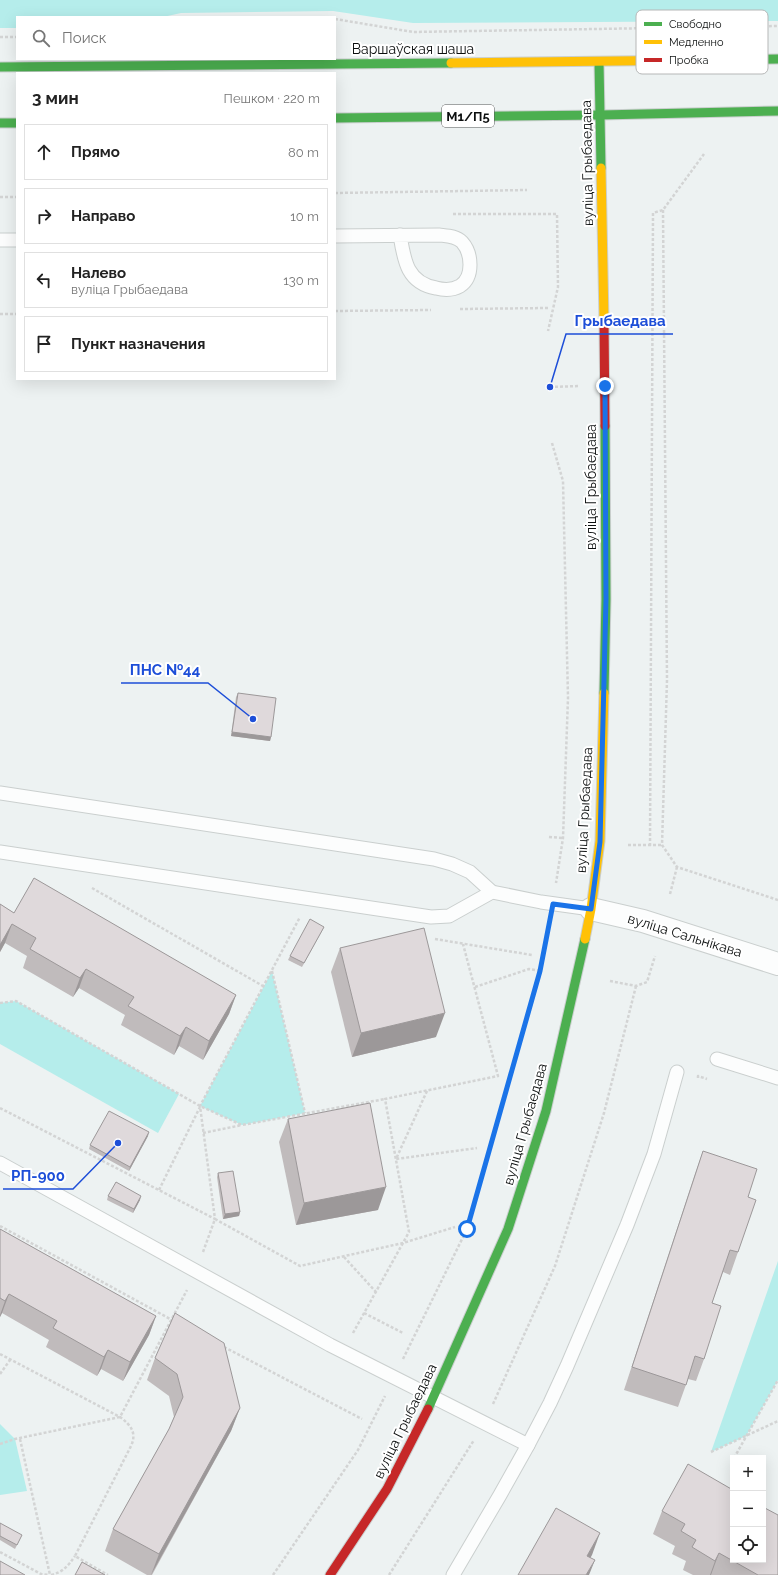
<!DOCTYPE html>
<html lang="ru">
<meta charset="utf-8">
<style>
:root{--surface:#fff;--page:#f2f2f2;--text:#222;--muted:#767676;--line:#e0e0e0}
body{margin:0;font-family:Raleway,sans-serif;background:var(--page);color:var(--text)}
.controls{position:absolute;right:12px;bottom:12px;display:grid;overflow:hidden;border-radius:0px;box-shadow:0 4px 16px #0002}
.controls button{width:36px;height:36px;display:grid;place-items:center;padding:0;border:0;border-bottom:1px solid var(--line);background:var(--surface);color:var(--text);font:20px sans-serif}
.stop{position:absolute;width:12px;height:12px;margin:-9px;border:3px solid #1a73e8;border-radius:50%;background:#fff}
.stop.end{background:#1a73e8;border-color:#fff;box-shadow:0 1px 4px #0008}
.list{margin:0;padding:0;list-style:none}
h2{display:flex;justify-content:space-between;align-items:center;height:52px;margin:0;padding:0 16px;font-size:17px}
h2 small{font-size:13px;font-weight:400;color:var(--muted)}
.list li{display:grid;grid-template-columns:26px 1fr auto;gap:12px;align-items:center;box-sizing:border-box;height:56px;margin:0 8px 8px;padding:0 8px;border:1px solid var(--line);border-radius:0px}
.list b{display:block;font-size:15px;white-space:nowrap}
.list p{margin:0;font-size:13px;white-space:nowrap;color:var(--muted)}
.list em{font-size:13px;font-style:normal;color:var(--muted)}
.icon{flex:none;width:22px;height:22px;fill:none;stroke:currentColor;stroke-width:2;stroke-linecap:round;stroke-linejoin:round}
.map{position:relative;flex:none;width:778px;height:1575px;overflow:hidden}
.search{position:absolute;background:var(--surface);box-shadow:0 4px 16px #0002;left:16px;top:16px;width:320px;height:44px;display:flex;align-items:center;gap:10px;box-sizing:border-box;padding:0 14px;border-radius:0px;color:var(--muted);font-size:15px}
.panel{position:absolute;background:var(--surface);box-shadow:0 4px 16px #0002;left:16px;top:72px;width:320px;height:308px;border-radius:0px}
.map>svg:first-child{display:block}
.green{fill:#b5edeb}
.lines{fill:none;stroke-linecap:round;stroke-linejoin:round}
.lane-casing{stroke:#cacfce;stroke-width:15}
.street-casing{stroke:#cacfce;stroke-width:24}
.fast-casing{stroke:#cacfce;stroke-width:11}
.slow-casing{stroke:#cacfce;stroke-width:11}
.jam-casing{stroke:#cacfce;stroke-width:11}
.path{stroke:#d3d4d4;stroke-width:2.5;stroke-dasharray:3 2;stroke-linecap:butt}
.lane{stroke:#fcfdfd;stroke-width:13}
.street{stroke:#fcfdfd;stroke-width:22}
.fast{stroke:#4caf50;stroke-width:9}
.slow{stroke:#ffc107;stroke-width:9}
.jam{stroke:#c62828;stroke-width:9}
.wall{fill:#c0bbbc}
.shaded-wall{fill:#9c9899}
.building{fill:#dfd9db;stroke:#9c9899}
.route{stroke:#1a73e8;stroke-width:5}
.labels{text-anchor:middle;stroke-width:4;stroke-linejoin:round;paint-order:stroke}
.shield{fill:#fff;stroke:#555757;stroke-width:1}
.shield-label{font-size:13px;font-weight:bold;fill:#0c0f0f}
.street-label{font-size:14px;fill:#0c0f0f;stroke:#fff}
.key{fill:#fff;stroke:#b6b7b7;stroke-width:1}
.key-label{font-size:11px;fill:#0c0f0f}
.leader{fill:none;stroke:#1d4ed8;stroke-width:1.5}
.callout-dot{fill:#1d4ed8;stroke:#fff;stroke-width:1.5}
.callout-label{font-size:15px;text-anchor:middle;font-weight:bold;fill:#1d4ed8;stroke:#fff;stroke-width:4;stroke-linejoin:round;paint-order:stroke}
</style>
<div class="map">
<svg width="778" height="1575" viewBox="0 0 778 1575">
<rect width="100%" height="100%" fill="#edf2f2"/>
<g class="green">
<polygon points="0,0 778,0 778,21 413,23 333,11 181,13 163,17 17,17 17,28 0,28"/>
<polygon points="272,971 305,1113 242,1125 200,1106"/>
<polygon points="16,1001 179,1094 158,1133 0,1044 0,1003"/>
<polygon points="778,1261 778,1380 746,1436 711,1452"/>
<polygon points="0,1424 15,1439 27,1491 0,1495"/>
</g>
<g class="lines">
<defs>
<g id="lane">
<path d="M335 236 439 235C447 236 456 236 462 242 472 253 474 277 460 286 453 290 444 290 436 288 407 283 404 260 400 235"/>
<polyline points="0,240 17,240"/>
<polyline points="0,793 434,859 452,864 470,872 492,892 541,902 591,909"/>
<polyline points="0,852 431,917 449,916 492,892"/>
<polyline points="717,1059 778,1078"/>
<polyline points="0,1163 330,1345 528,1445 500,1495 453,1575"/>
<polyline points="528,1445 550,1403 567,1366 627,1225 654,1154 677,1072"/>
</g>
<polyline id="street" points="591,909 643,921 778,964"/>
<g id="fast">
<polyline points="702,60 778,59"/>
<polyline points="599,62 601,168"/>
<polyline points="0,67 451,63"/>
<polyline points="335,118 601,115 778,111"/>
<polyline points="0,123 17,123"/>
<polyline points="604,693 606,599 605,426"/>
<polyline points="428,1409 508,1229 546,1111 585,939"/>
</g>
<g id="slow">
<polyline points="451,63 702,60"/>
<polyline points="601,168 604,321"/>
<polyline points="585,939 591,909 600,841 604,693"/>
</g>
<g id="jam">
<polyline points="604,321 605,426"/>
<polyline points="330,1575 387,1489 428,1409"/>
</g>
</defs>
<use href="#lane" class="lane-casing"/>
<use href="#street" class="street-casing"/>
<use href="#fast" class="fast-casing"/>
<use href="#slow" class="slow-casing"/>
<use href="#jam" class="jam-casing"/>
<g class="path">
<polyline points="335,19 413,32 778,26"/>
<polyline points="0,37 17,37"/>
<polyline points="335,193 527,190"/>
<polyline points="0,197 17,197"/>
<polyline points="663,210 667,680 662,845 677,867 778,900"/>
<polyline points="453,214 557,214 558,287 548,331"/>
<polyline points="460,309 548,308"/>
<polyline points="335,311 431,310"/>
<polyline points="0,314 17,314"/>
<polyline points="550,387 580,386"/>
<polyline points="552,443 563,481 568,698 563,838 556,883"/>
<polyline points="549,837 563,838"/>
<polyline points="628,845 662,845"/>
<polyline points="650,846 653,213 663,210 704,154"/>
<polyline points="92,888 263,986"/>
<polyline points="670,894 677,867"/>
<polyline points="435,939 532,955"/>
<polyline points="272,971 305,1113"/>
<polyline points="610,981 636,986 647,982 655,956"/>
<polyline points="475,987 529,969 541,971"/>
<polyline points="0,1003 16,1001 200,1106 242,1125 385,1099"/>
<polyline points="698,1078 698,1076 707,1079"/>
<polyline points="427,1091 396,1159 477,1148"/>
<polyline points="0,1108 215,1219 200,1106 300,917"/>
<polyline points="203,1133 242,1125"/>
<polyline points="159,1190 200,1107"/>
<polyline points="0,1226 172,1320"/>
<polyline points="203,1252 215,1219 300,1266 403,1243 455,1227"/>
<polyline points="344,1257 376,1292"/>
<polyline points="364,1313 403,1333"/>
<polyline points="353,1333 409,1232 385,1099 498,1076 463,944"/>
<polyline points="224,1347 362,1419"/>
<path d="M0 1354 120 1417C131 1425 137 1433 131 1446L75 1556 108 1575"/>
<polyline points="403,1359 467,1229 541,971 549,924"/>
<polyline points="0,1374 10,1360"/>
<polyline points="493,1404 555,1266 604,1113 636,986"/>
<polyline points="20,1439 50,1575"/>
<polyline points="0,1444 15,1439 120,1417 187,1290"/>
<polyline points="711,1452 778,1421"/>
<polyline points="734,1458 778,1380"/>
<polyline points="731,1464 733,1460"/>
<polyline points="0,1552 41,1574 49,1575"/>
<path d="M51 1575C63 1572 68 1566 75 1556"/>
<polyline points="273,1575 358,1450 385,1396"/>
<polyline points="389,1575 474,1440"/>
</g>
<use href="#lane" class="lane"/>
<use href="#street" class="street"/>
<use href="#fast" class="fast"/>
<use href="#slow" class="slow"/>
<use href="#jam" class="jam"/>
</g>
<g class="wall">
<polygon points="238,693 271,737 270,741 231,736 236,697"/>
<polygon points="0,904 14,913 236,995 229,1014 203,1060 179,1046 174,1055 121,1025 125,1015 79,988 73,997 23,968 27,956 5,943 0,952"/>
<polygon points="324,927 322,931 302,967 288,960 290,956"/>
<polygon points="340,948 436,1037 352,1057 331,972"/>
<polygon points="288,1119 378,1210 296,1225 279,1142"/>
<polygon points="148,1136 129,1171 89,1149 90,1145"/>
<polygon points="703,1151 748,1197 738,1252 730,1275 723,1272 712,1303 704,1359 696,1381 688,1379 678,1407 624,1390 695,1174"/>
<polygon points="218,1173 240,1212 239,1216 223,1219 217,1177"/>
<polygon points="108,1196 140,1200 133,1213 107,1200"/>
<polygon points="0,1229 156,1316 149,1335 123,1381 101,1369 97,1376 46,1347 49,1340 2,1313 0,1317"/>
<polygon points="155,1358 240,1408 231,1431 152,1575 147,1575 105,1551 113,1529 169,1429 174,1417 169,1396 147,1380"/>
<polygon points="662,1511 778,1575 693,1575 683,1570 686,1561 672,1554 675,1546 653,1534"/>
<polygon points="0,1523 20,1539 15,1549 0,1540"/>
</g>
<g class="shaded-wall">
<polygon points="232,732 271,737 270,741 231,736"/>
<polygon points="12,924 5,943 0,952 0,945"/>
<polygon points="86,969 79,988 73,997 80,978"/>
<polygon points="236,995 229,1014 203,1060 209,1041"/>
<polygon points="445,1013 436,1037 352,1057 361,1033"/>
<polygon points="186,1027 179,1046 174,1055 180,1036"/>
<polygon points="149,1132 148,1136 129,1171 130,1167"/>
<polygon points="386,1187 378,1210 296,1225 304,1203"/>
<polygon points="141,1196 140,1200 133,1213 134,1209"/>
<polygon points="240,1212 239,1216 223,1219 225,1214"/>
<polygon points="9,1294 2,1313 0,1317 0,1315 5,1301"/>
<polygon points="156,1316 149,1335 123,1381 130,1362"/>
<polygon points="108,1350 101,1369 97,1376 104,1357"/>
<polygon points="240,1408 231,1431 151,1575 159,1554"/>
<polygon points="600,1533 592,1555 581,1575 587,1556"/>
<polygon points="719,1553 711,1575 710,1575 715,1561"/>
<polygon points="595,1560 589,1575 586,1575"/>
</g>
<g class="building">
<polygon points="238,693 276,698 271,737 232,732"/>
<polygon points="34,878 236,995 209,1041 186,1027 180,1036 128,1006 134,997 86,969 80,978 30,949 36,938 12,924 0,945 0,904 14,913"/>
<polygon points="310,919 324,927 304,963 290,956"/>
<polygon points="424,928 445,1013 361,1033 340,948"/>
<polygon points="370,1103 386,1187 304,1203 288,1119"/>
<polygon points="109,1111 149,1132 130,1167 90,1145"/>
<polygon points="703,1151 757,1169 748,1197 756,1200 738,1252 730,1250 712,1303 721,1306 704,1359 695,1356 686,1385 632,1367"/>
<polygon points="233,1171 240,1212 225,1214 218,1173"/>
<polygon points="116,1182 141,1196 134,1209 108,1196"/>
<polygon points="0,1229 156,1316 130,1362 108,1350 104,1357 53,1328 57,1321 9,1294 5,1301 0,1298"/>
<polygon points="175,1313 224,1343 240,1408 159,1554 113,1529 169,1429 183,1397 177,1374 155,1358"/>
<polygon points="688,1464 733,1490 733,1560 763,1560 763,1507 778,1515 778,1575 758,1575 719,1553 715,1561 692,1547 696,1540 681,1531 685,1524 662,1511"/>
<polygon points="556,1508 600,1533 587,1556 595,1560 586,1575 518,1575"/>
<polygon points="0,1523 22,1535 17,1545 0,1536"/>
<polygon points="0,1561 25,1575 0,1575"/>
<polygon points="82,1562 105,1575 75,1575"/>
</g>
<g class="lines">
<polyline class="route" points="467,1229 540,971 553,904 591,909 600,842 606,599 605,386"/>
</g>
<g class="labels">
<rect class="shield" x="442" y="105" width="52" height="22" rx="3"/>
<g class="shield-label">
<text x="468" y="121">М1/П5</text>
</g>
<g class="street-label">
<text x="413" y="54">Варшаўская шаша</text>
<text transform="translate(587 163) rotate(-91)" y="5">вуліца Грыбаедава</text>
<text transform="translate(591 487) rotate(-90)" y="5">вуліца Грыбаедава</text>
<text transform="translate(584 810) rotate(-87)" y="5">вуліца Грыбаедава</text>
<text transform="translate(685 935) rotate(17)" y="5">вуліца Сальнікава</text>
<text transform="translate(525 1124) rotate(-74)" y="5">вуліца Грыбаедава</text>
<text transform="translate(405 1421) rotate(-64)" y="5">вуліца Грыбаедава</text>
</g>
</g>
<rect x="636" y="10" width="132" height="64" rx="6" class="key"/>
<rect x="644" y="22" width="18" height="4" fill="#4caf50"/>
<rect x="644" y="40" width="18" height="4" fill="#ffc107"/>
<rect x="644" y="58" width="18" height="4" fill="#c62828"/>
<g class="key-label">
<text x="669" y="28">Свободно</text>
<text x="669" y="46">Медленно</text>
<text x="669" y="64">Пробка</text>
</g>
<path class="leader" d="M550 387L566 334H673M253 719L208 683H121M118 1143L73 1189H3"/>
<g class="callout-dot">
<circle cx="550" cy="387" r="4"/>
<circle cx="253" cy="719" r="4"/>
<circle cx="118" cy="1143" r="4"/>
</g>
<g class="callout-label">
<text x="620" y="326">Грыбаедава</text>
<text x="165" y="675">ПНС №44</text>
<text x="38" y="1181">РП-900</text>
</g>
</svg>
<div class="controls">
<button>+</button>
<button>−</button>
<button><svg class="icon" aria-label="locate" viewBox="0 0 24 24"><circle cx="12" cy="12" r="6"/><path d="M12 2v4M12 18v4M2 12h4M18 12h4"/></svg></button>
</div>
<div class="stop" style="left:467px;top:1229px"></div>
<div class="stop end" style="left:605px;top:386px"></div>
<div class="search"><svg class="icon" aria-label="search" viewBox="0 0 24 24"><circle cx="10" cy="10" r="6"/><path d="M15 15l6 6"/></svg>Поиск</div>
<section class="panel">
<h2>3 мин<small>Пешком · 220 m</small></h2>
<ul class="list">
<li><svg class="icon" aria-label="ahead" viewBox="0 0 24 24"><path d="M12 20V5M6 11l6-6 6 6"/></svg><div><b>Прямо</b></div><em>80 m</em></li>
<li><svg class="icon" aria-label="right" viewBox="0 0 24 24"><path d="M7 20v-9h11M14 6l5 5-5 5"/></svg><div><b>Направо</b></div><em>10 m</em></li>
<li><svg class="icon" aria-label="left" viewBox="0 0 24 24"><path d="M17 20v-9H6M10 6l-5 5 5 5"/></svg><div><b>Налево</b><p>вуліца Грыбаедава</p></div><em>130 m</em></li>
<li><svg class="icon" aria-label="arrive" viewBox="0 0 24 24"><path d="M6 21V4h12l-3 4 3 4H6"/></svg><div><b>Пункт назначения</b></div></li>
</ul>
</section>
</div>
